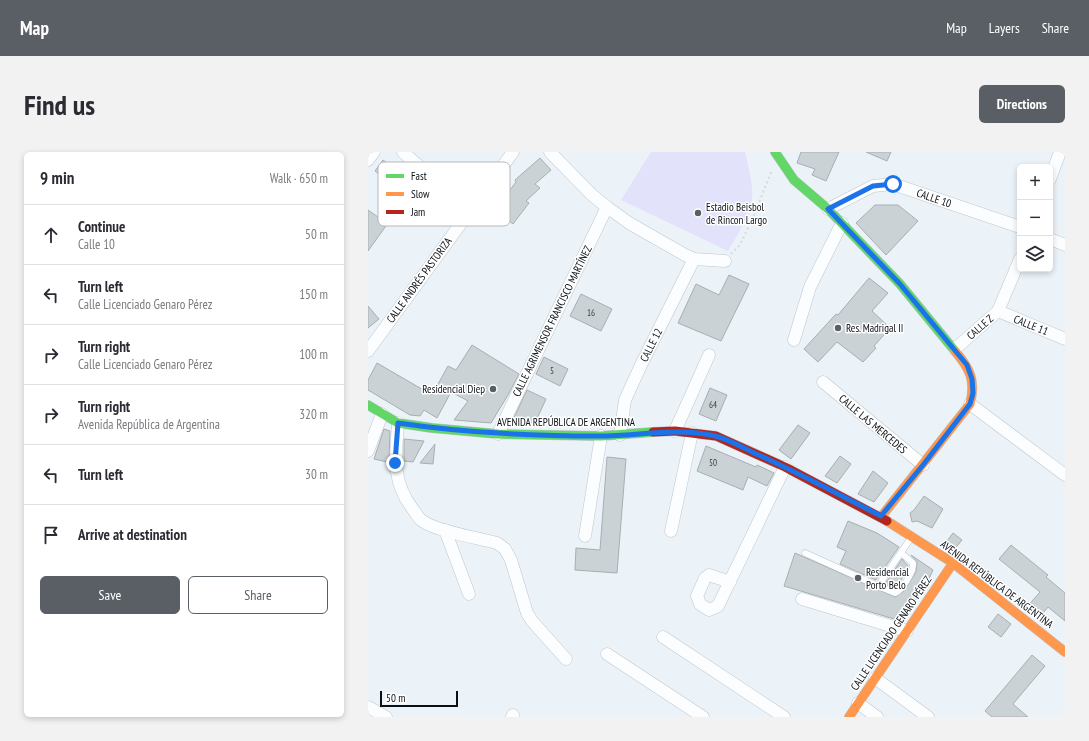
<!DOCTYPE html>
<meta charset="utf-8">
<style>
:root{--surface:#fff;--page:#f2f2f3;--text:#2b2b33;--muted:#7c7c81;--line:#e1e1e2;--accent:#595f64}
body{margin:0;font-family:"PT Sans Narrow",sans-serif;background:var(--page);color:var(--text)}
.controls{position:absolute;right:12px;top:12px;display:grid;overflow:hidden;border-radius:6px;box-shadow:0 2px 6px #0003}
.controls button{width:36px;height:36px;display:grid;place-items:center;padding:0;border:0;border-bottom:1px solid var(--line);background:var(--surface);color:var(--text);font:20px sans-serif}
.scale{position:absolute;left:12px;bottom:10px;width:78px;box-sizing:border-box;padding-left:4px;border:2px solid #0b1015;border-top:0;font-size:11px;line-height:14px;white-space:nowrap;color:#0b1015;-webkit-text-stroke:3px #fff;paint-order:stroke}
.stop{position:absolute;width:12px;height:12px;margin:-9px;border:3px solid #1a73e8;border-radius:50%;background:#fff}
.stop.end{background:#1a73e8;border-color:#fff;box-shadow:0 1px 4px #0008}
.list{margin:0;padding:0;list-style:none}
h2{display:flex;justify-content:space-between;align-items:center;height:52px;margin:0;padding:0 16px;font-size:17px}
h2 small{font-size:13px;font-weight:400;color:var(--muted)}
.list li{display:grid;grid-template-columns:26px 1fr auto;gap:12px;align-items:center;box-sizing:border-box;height:60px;padding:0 16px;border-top:1px solid var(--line)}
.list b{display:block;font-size:15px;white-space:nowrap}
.list p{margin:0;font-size:13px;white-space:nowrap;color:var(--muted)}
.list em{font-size:13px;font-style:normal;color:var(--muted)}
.actions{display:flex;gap:8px;padding:12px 16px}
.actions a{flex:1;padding:9px 0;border:1px solid var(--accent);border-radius:6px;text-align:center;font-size:14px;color:var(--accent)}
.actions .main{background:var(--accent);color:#fff}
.icon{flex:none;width:22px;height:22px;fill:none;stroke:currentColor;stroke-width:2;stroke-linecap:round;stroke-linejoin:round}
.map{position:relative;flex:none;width:697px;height:565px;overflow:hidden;border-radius:6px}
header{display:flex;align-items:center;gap:24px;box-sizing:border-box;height:56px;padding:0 20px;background:var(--accent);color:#fff}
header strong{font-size:19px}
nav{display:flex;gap:22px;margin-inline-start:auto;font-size:14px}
.intro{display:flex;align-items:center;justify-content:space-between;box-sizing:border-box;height:96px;padding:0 24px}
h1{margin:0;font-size:28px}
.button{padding:10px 18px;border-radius:6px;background:var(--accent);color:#fff;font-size:14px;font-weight:700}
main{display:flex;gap:24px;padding:0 24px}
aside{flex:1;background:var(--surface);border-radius:6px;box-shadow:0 2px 6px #0003}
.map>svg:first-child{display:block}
.green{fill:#e3e2fb}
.building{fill:#cbd2d6;stroke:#a8afb3}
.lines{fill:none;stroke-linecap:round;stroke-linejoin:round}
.lane-casing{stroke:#c0c6cb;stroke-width:7}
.street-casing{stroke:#c0c6cb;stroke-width:13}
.fast-casing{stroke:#c0c6cb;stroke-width:10}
.slow-casing{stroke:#c0c6cb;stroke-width:10}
.jam-casing{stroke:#c0c6cb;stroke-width:10}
.path{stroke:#d7d9db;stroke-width:2;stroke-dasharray:2 3;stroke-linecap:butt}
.lane{stroke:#fcfdfe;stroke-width:6}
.street{stroke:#fcfdfe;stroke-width:12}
.fast{stroke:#63d668;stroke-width:9}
.slow{stroke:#ff974d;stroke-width:9}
.jam{stroke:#b3261e;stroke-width:9}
.route{stroke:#1a73e8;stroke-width:5}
.poi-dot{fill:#595f64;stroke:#fff;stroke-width:1.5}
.labels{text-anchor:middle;stroke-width:3;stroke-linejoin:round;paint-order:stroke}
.number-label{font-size:9px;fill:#3b4045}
.street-label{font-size:11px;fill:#0b1015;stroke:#fff}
.poi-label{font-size:11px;fill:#0b1015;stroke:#fff;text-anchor:start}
.key{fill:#fff;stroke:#b6b7b9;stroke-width:1}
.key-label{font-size:11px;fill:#0b1015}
</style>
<header>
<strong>Map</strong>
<nav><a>Map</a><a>Layers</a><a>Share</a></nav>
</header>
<div class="intro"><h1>Find us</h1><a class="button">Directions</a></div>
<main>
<aside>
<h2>9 min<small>Walk · 650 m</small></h2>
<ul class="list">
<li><svg class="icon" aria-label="ahead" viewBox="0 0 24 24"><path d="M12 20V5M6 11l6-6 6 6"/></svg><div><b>Continue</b><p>Calle 10</p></div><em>50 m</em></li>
<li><svg class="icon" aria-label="left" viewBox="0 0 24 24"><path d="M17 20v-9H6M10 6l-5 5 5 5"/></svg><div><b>Turn left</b><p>Calle Licenciado Genaro Pérez</p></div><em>150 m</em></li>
<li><svg class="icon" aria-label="right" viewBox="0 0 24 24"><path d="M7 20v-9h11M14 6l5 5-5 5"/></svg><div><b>Turn right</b><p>Calle Licenciado Genaro Pérez</p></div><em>100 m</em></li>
<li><svg class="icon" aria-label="right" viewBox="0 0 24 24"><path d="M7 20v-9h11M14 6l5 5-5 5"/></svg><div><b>Turn right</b><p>Avenida República de Argentina</p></div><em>320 m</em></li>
<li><svg class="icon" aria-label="left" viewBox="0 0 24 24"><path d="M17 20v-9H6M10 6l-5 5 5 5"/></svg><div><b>Turn left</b></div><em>30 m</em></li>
<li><svg class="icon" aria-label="arrive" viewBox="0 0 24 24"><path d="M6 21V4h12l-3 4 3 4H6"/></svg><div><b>Arrive at destination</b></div></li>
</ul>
<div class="actions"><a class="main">Save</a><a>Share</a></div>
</aside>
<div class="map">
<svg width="697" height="565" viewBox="0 0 697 565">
<rect width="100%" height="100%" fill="#ebf2f8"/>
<path class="green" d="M283 0H377C380 13 386 35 384 47 381 64 369 84 360 99L253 48Z"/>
<g class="building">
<polygon points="433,0 471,0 458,29 444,23 447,17 429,11"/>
<polygon points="498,0 523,0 519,9"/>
<polygon points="172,6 183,18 167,32 172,36 158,49 161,51 145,72 127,58 148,30 147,28"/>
<polygon points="15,8 48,32 0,99 0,58 10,65 30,37 7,19"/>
<polygon points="507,53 530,53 550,69 518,103 488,71"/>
<polygon points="361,123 381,132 353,189 310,171 328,132 351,143"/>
<polygon points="501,126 520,141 504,159 522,176 506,194 508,196 495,210 469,190 450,210 436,197 468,162 470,163"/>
<polygon points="213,142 244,157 233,179 202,164"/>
<polygon points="0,154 11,167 0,176"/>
<polygon points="104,193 151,222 140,243 123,271 86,268 100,249 83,240 69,266 56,258 52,264 42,263 0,238 0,228 9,211 64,243 80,214 88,218"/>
<polygon points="176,205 200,217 192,234 168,222"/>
<polygon points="342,236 359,243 348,269 331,262"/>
<polygon points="159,238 178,247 167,271 143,272"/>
<polygon points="430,273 442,281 423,307 411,298"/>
<polygon points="16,277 22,279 21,307 19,310 6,307"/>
<polygon points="36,287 56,289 45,310 36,309"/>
<polygon points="67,292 65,312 52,311"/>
<polygon points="338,294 388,315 389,313 406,321 399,334 380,325 375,338 329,319"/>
<polygon points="472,304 483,312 469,331 457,324"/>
<polygon points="239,305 258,307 249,421 207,418 208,396 232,398"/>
<polygon points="505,319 520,331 506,350 490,342"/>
<polygon points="556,344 575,357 564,376 549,369 544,370 542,361 546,358"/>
<polygon points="480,369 509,381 531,395 508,428 472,412 478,399 469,395"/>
<polygon points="585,381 594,388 585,399 576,393"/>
<polygon points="643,393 680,423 678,425 697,441 697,469 680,455 671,466 658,456 672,440 631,407"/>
<polygon points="427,401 527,445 536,439 548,420 549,410 543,403 565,418 558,433 533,469 416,434"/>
<polygon points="534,407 540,414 532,430 527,436 517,432"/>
<polygon points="630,462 643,472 633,485 620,475"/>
<polygon points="664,503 677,514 645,552 660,565 624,565 617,559"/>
</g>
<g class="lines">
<defs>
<g id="lane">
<polyline points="437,401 510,434 543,386"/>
<path d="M510 434 527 441C534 439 546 419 545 411L533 401"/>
</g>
<g id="street">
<polyline points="35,0 101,59"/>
<polyline points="182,0 224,43 239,55 261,71 317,103 326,107 357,109"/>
<polyline points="0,8 6,0"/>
<polyline points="682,27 692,0"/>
<polyline points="460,57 505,34 525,32 652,75"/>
<polyline points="682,87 697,93"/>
<polyline points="630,159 697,187"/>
<polyline points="426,188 442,135 474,71"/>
<polyline points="587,197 630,159 652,107"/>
<polyline points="0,199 145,0"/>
<polyline points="455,230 555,313"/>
<polyline points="602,252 697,323"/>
<path d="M30 271C28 303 23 328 44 356 47 360 50 365 53 368 66 379 111 386 129 391L137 397 143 408 159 461 164 469 198 507"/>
<polyline points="307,279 341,203"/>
<polyline points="130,282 239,55"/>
<polyline points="252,283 257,248 273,213 326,107"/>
<polyline points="0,299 14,262"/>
<polyline points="77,378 101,442"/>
<polyline points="303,379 324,281"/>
<polyline points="217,384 233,284"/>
<polyline points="362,430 341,423 337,426 329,444 332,452 341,458 350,454 417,315"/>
<polyline points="434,447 539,479"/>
<polyline points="295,485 416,565"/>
<polyline points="239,502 335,565"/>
<polyline points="507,526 560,565"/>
<polyline points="490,551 509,565"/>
<polyline points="0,555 18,565"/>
<polyline points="144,565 145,563"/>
</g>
<g id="fast">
<polyline points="407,0 426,28 460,57 532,132 587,199"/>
<polyline points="0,253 30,271 64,276 130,282 233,284 285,280"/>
</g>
<g id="slow">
<path d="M513 365 602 252C608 228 602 217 587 199"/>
<polyline points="519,369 585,411 697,500"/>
<polyline points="481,565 585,411"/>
</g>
<polyline id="jam" points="285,280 307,279 348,284 417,315 519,369"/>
</defs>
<use href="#lane" class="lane-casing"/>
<use href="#street" class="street-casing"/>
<use href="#fast" class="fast-casing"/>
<use href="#slow" class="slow-casing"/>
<use href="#jam" class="jam-casing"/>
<polyline class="path" points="363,102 372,93 386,63 404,18"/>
<use href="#lane" class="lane"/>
<use href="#street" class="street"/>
<use href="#fast" class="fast"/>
<use href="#slow" class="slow"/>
<use href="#jam" class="jam"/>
</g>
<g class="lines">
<path class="route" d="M27 311 30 271C97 281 165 284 232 284 271 284 309 275 347 284 360 287 374 295 386 301 429 320 471 343 513 364L555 313 602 252 605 241 604 227 599 213 532 132 460 57 505 34 525 32"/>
</g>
<g class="poi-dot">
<circle cx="330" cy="61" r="4"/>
<circle cx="470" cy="176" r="4"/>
<circle cx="125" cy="237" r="4"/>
<circle cx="490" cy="426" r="4"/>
</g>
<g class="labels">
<g class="number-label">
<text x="223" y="164">16</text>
<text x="184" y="222">5</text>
<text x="345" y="256">64</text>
<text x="345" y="314">50</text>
</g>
<g class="street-label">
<text transform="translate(566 46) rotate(19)" y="4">CALLE 10</text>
<text transform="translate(51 128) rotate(-54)" y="4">CALLE ANDRÉS PASTORIZA</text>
<text transform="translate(184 169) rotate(-64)" y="4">CALLE AGRIMENSOR FRANCISCO MARTÍNEZ</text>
<text transform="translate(663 173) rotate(22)" y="4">CALLE 11</text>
<text transform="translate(612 175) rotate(-41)" y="4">CALLE Z</text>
<text transform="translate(283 193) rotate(-63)" y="4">CALLE 12</text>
<text x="198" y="274">AVENIDA REPÚBLICA DE ARGENTINA</text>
<text transform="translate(505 272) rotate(40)" y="4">CALLE LAS MERCEDES</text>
<text transform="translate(629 432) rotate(37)" y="4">AVENIDA REPÚBLICA DE ARGENTINA</text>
<text transform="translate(523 481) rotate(-56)" y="4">CALLE LICENCIADO GENARO PÉREZ</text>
</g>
<g class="poi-label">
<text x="338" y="59">Estadio Beisbol<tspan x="338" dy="13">de Rincon Largo</tspan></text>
<text x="478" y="180">Res. Madrigal II</text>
<text x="117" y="241" text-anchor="end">Residencial Diep</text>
<text x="498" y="424">Residencial<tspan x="498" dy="13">Porto Belo</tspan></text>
</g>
</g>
<rect x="10" y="10" width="132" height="64" rx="6" class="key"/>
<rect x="18" y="22" width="18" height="4" fill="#63d668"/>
<rect x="18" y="40" width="18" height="4" fill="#ff974d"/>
<rect x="18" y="58" width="18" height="4" fill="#b3261e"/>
<g class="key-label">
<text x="43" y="28">Fast</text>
<text x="43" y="46">Slow</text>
<text x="43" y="64">Jam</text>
</g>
</svg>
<div class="controls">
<button>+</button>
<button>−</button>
<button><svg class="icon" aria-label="layers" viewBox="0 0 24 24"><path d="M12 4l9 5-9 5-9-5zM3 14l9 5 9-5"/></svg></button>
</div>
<div class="scale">50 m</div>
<div class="stop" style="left:525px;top:32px"></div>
<div class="stop end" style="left:27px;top:311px"></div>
</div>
</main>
